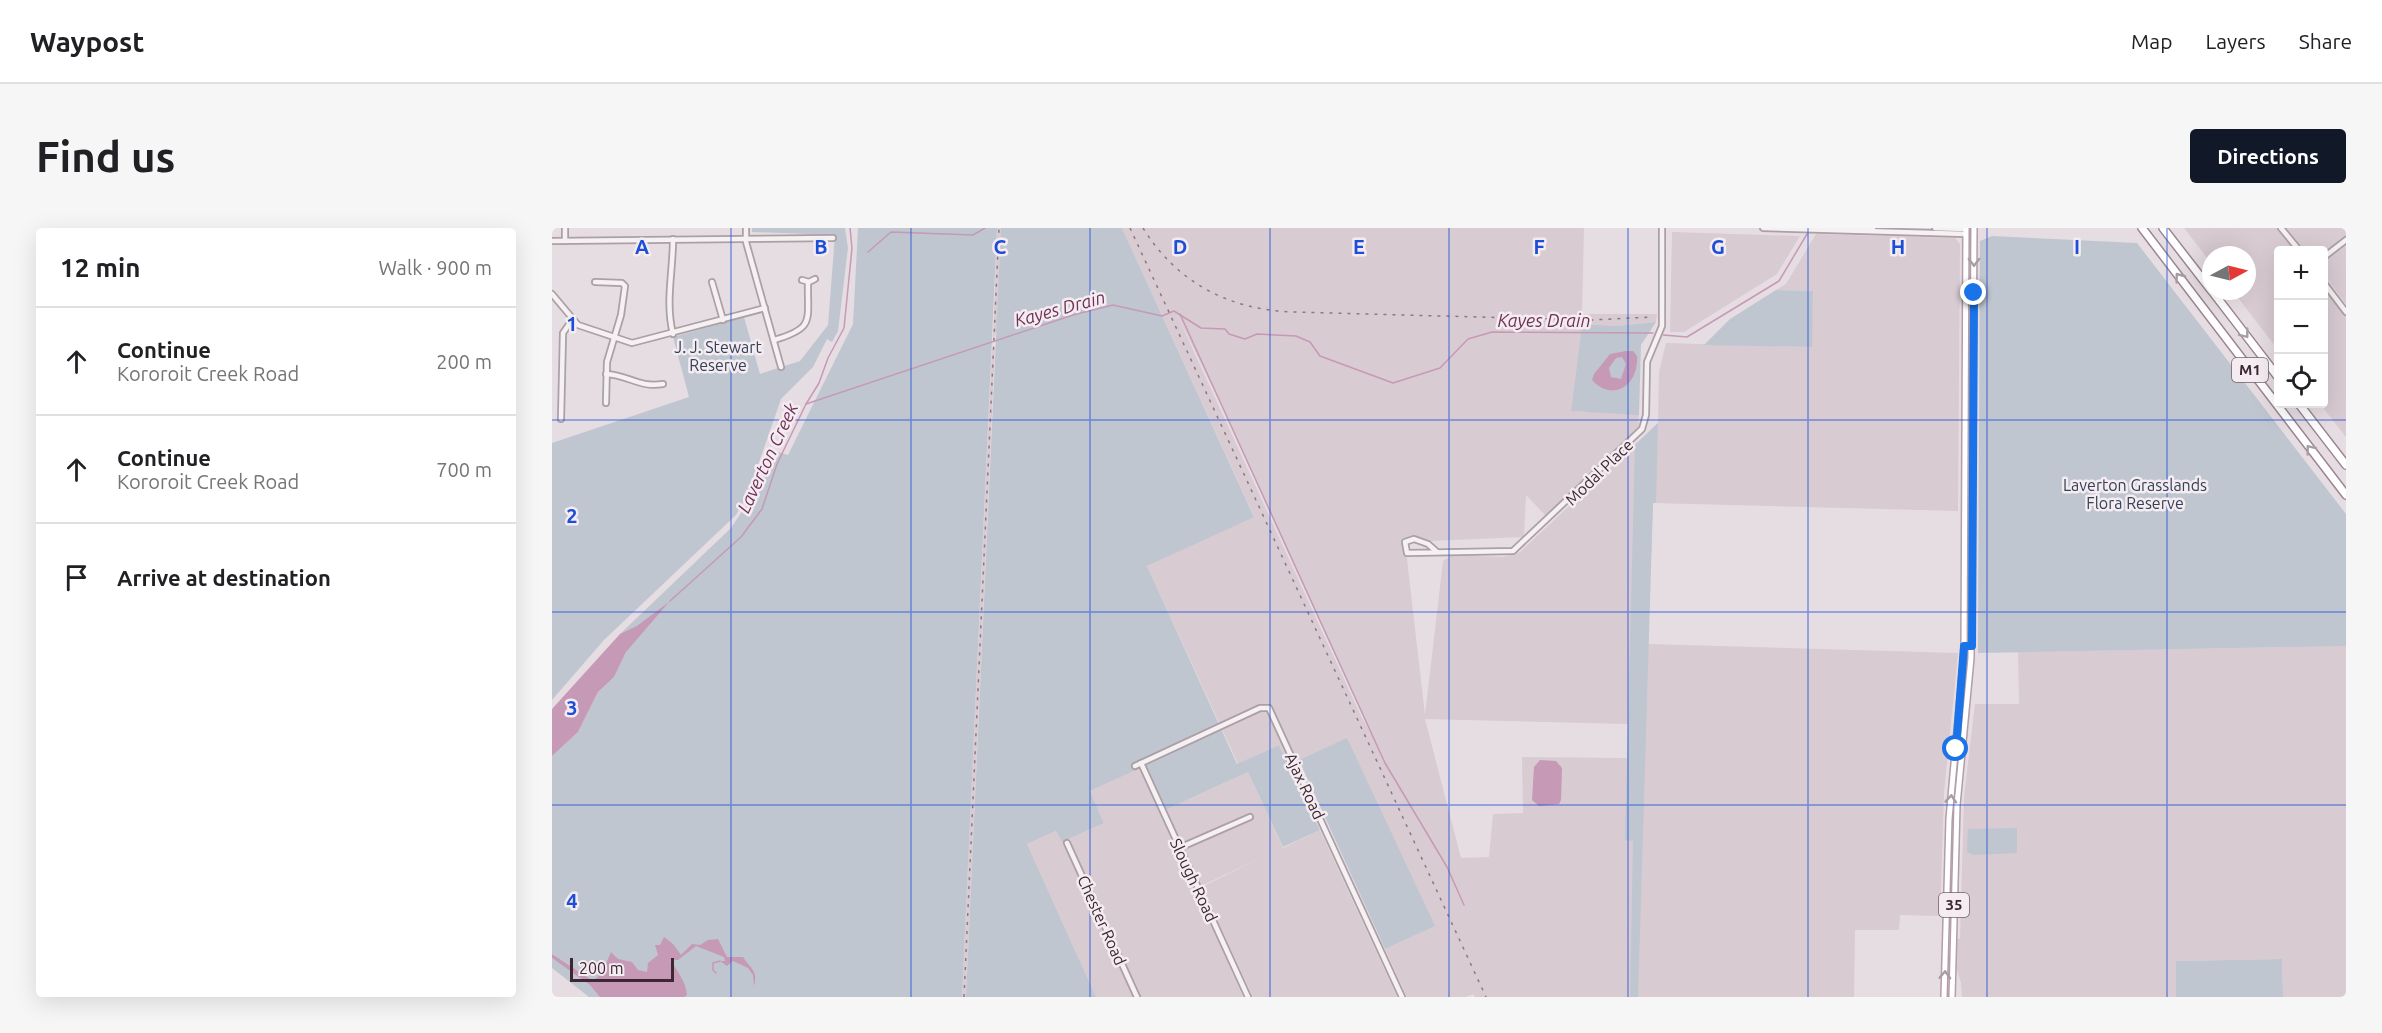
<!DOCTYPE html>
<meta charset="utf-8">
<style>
:root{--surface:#fff;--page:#f6f6f6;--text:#202124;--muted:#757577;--line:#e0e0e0;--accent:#111827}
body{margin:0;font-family:Ubuntu,sans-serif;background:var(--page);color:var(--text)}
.controls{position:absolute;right:18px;top:18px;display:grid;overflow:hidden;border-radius:6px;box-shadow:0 6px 24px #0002}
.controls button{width:54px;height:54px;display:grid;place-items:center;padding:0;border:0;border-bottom:2px solid var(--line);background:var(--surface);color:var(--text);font:30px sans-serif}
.compass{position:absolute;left:1650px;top:18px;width:54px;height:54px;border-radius:50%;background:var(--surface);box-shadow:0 6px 24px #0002;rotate:83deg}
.scale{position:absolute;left:18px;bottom:15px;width:104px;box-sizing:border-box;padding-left:6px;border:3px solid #3c2732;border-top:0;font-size:16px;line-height:21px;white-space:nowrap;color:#3c2732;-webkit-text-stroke:4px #f4ecf1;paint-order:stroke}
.stop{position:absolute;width:18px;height:18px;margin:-14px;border:4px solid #1a73e8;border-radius:50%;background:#fff}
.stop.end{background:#1a73e8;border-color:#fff;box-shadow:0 2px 6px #0008}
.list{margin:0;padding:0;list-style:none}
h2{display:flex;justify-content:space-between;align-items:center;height:78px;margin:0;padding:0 24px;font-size:26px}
h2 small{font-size:20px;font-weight:400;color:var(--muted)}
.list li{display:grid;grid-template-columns:39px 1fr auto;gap:18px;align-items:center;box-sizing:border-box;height:108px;padding:0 24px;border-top:2px solid var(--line)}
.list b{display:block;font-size:22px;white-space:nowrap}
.list p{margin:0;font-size:20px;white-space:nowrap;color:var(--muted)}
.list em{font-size:20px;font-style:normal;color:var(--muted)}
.icon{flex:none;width:33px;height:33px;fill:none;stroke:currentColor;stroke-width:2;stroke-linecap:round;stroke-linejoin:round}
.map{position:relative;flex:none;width:1794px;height:769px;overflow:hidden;border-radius:6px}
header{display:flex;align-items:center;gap:36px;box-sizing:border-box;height:84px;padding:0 30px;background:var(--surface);border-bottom:2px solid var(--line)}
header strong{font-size:28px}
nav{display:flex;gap:33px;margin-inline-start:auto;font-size:21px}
.intro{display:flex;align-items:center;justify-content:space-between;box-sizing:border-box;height:144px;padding:0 36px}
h1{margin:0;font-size:42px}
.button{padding:15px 27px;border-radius:6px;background:var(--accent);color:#fff;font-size:21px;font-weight:700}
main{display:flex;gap:36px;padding:0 36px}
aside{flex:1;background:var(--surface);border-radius:6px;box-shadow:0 6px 24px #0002}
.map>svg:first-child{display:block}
.built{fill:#d8cbd2;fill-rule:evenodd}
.green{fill:#bfc6d0}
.water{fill:#c699b6;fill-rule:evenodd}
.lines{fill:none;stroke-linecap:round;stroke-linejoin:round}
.stream{stroke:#c699b6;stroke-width:1.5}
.minor-casing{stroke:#ac9fa6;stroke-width:8}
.major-casing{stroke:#b29da8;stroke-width:8}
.highway-casing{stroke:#9d8592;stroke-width:10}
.minor{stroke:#f5f0f2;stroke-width:4.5}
.major{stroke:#fff;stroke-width:5}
.highway{stroke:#fff;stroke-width:7}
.rail{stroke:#8f7784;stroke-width:1.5;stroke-dasharray:3 6;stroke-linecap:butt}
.oneway{stroke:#a79ea3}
.route{stroke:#1a73e8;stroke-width:8}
.grid{fill:none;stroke:#1d4ed8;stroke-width:1.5;stroke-opacity:0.55}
.labels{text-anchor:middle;stroke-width:5;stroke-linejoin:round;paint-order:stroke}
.shield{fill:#f4ecf1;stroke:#73626b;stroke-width:1.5}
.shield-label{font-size:15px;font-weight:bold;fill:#3c2732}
.park-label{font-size:16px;fill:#354158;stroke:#f4ecf1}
.street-label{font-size:16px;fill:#3c2732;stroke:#f4ecf1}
.water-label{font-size:18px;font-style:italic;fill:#6f3357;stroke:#f4ecf1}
.grid-label{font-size:20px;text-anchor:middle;font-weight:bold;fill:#1d4ed8;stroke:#f4ecf1;stroke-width:5;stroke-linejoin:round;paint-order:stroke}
</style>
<header>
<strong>Waypost</strong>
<nav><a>Map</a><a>Layers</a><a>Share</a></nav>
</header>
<div class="intro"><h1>Find us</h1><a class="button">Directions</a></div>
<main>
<aside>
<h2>12 min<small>Walk · 900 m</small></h2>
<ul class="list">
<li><svg class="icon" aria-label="ahead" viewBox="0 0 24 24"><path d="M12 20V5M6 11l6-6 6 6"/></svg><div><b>Continue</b><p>Kororoit Creek Road</p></div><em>200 m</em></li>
<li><svg class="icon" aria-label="ahead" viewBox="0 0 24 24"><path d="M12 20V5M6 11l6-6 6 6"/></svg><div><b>Continue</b><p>Kororoit Creek Road</p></div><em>700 m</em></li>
<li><svg class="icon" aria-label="arrive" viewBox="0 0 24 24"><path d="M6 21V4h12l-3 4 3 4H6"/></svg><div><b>Arrive at destination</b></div></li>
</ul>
</aside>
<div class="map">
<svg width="1794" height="769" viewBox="0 0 1794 769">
<rect width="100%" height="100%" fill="#e6dde2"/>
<g class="built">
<polygon points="445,0 449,0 445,103 441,111"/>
<path d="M570 0H1032L1030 86H1105L1104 94 1064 98 1030 96 1019 183 1087 185 1086 203 994 288 974 267 972 309 853 314 873 487 891 333 901 327 951 329 968 324 1106 195 1107 144 1114 115 1259 119 1261 63 1224 62 1234 56 1264 6 1403 10 1408 16 1406 283 1101 275 1096 416 1406 425 1392 565 1388 688 1348 687 1347 702H1303L1302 769H923L921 766 914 769H855L833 721 882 698 795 511 737 537 727 517 686 536 595 338 702 288ZM620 76 674 187 820 507 809 488ZM873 491 1076 496 1075 530 970 529 971 585 941 586 937 629 909 630Z"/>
<polygon points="1632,0 1794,0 1794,76 1772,47 1772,22 1726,22 1726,122 1681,63 1695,63 1695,27 1659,27 1659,35"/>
<polygon points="1120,4 1151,5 1248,8 1225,46 1132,104 1118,104"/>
<polygon points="1772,59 1794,88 1794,209 1768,176 1772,176"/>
<polygon points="443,119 414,769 410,769 439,140 440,122"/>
<polygon points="1794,418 1794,769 1731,769 1730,731 1624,733 1624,769 1410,769 1409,755 1404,739 1404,711 1408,711 1412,569 1423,476 1467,476 1466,424"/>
<polygon points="593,538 613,582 696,544 731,620 768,602 845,769 701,769 650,659 710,629 643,661 691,769 544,769 475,616 504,603 510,614 552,595 538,563"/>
</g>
<g class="green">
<polygon points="200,0 293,0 296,20 286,103 280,114 275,111 261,139 229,171 197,263 184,287 52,412 0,472 0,215 137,169 121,109 192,89 208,146 248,133 276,97 283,7 200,4"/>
<polygon points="306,0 445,0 410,769 37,769 0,740 0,730 32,752 34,749 0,726 0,528 26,504 46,464 62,449 74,424 68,406 179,300 199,270 219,222 236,227 301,96"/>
<polygon points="449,0 570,0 702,289 595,338 685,536 727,517 768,602 731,619 696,544 613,582 593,538 538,563 552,595 510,614 504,603 475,616 544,769 414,769"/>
<polygon points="1440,8 1585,15 1794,286 1794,418 1426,425 1428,13"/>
<polygon points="1224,62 1261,63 1260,119 1152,117 1178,91"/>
<polygon points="1104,94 1089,117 1087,187 1019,183 1030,96 1064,98"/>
<polygon points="1106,195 1104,275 1101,275 1086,769 1078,769 1081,613 1073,612 1083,217"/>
<polygon points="795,510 883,698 833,721 747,532"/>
<polygon points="1465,600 1465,625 1421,627 1415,624 1416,601"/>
<polygon points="1730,731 1731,769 1624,769 1624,733"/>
</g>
<g class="water">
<path d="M1074 123H1081L1085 128C1087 157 1061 175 1040 152L1042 146 1058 126ZM1070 129 1074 136 1069 151 1059 149 1057 140 1064 130Z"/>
<polygon points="117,374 74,424 62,449 46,464 26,504 0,528 0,481 68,406 85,398"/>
<polygon points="988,532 1004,533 1010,540 1009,572 1007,576 987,578 980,572 982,539"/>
<path d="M112 709 121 716 129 727 140 716 148 717 156 712 166 711 175 729H191C197 739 207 743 202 758L201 747 196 740 181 733 175 738 168 733H173L172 729 144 718 126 732H118C125 742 134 754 135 767L132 769H48L38 757 0 730V726L41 753 50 745 59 724 66 731 80 734 86 742 95 744 96 735 106 727 103 717H108Z"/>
</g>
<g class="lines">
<g class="stream">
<polyline points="316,24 339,4 421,7 433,0"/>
<polyline points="628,86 833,535 895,639 912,677"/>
<polyline points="1111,107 1135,109 1227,53 1255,6"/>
<polyline points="254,176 521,87 561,77 610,88 622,83 649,100 673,101 677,106 693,111 705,106 744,108 758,114 768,128 841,155 888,140 916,111 940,104 1101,105"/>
<polyline points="118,373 189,309 210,281 225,236 254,176 267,155 276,130 292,100 300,20 298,0"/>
<polyline points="164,745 161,742 161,735 168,733"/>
</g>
<defs>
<g id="minor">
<polyline points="13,0 13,13"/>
<polyline points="194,0 194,14 229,139"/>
<polyline points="1211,0 1414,6"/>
<polyline points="1280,0 1321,0"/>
<polyline points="1383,0 1414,1"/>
<polyline points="1729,0 1747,22"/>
<polyline points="0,13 281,10"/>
<polyline points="1772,29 1794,12"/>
<polyline points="250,52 257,54 263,51"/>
<polyline points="43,54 70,55 73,58 69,87 55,134 54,175"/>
<polyline points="160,54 171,92"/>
<polyline points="1772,55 1794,84"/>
<polyline points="0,66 26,97 80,115 213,80"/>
<path d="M121 106C113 74 121 44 121 11"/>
<path d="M222 112C264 100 255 92 256 54"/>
<path d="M54 146C77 147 86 160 111 156"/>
<polyline points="9,191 11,105 20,92"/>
<polyline points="885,324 876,316 862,311 853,314 855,325 961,323 1090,201 1094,187 1095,134 1110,98 1110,0"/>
<polyline points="589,535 696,769"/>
<polyline points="583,538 708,480 717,480 850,769"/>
<polyline points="515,615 585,769"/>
<polyline points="627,620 698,589"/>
</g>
<g id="major">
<polyline points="1392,769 1397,591 1412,426 1414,0"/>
<polyline points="1400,769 1405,577 1419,430 1422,0"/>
</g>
<g id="highway">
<polyline points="1590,0 1794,267"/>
<polyline points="1611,0 1659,62"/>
<polyline points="1660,63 1726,149"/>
<polyline points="1747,176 1794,237"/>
</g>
</defs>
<use href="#minor" class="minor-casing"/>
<use href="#major" class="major-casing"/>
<use href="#highway" class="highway-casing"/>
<use href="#minor" class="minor"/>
<use href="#major" class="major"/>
<use href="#highway" class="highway"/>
<g class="rail">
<polyline points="578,0 934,769"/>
<path d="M591 0C625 55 678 82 741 84L1039 92 1100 89"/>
<polyline points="412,769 447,0"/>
</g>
</g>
<defs><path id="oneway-chevron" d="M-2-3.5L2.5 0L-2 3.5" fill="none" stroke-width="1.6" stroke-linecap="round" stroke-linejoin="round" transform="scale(1.5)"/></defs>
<g class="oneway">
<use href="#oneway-chevron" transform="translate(1422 34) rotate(90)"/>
<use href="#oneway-chevron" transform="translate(1627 49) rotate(-127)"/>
<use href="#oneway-chevron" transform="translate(1693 106) rotate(52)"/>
<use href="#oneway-chevron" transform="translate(1758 221) rotate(-128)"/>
<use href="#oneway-chevron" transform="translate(1399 571) rotate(-86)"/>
<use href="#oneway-chevron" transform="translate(1393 747) rotate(-88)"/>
</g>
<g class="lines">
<polyline class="route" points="1404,521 1412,418 1420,418 1422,65"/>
</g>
<path class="grid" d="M179 0V769M359 0V769M538 0V769M718 0V769M897 0V769M1076 0V769M1256 0V769M1435 0V769M1615 0V769M0 192H1794M0 384H1794M0 577H1794"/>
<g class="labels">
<g class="shield">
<rect x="1680" y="130" width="36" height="24" rx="4.5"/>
<rect x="1387" y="665" width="30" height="24" rx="4.5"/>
</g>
<g class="shield-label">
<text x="1698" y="147">M1</text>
<text x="1402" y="682">35</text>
</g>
<g class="park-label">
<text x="166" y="125">J. J. Stewart<tspan x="166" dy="18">Reserve</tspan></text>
<text x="1583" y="263">Laverton Grasslands<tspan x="1583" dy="18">Flora Reserve</tspan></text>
</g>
<g class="street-label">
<text transform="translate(1047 244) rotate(-44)" y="6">Modal Place</text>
<text transform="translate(753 558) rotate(65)" y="6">Ajax Road</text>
<text transform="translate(642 652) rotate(65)" y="6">Slough Road</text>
<text transform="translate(550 692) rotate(66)" y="6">Chester Road</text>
</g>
<g class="water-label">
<text transform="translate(508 81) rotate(-15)" y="6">Kayes Drain</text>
<text x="992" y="99">Kayes Drain</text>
<text transform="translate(216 230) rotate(-65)" y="6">Laverton Creek</text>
</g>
</g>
<g class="grid-label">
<text x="90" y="26">A</text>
<text x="269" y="26">B</text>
<text x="448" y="26">C</text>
<text x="628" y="26">D</text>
<text x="807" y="26">E</text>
<text x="987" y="26">F</text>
<text x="1166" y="26">G</text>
<text x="1346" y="26">H</text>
<text x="1525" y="26">I</text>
<text x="20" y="103">1</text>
<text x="20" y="295">2</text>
<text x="20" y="487">3</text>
<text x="20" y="680">4</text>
</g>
</svg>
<div class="controls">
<button>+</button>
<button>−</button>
<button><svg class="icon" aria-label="locate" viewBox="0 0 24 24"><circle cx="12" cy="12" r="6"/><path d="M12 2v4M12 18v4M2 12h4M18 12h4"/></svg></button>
</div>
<svg class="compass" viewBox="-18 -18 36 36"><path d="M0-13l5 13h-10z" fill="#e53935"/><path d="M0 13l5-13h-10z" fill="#757577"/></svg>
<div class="scale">200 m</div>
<div class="stop" style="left:1404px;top:521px"></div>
<div class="stop end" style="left:1422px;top:65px"></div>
</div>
</main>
